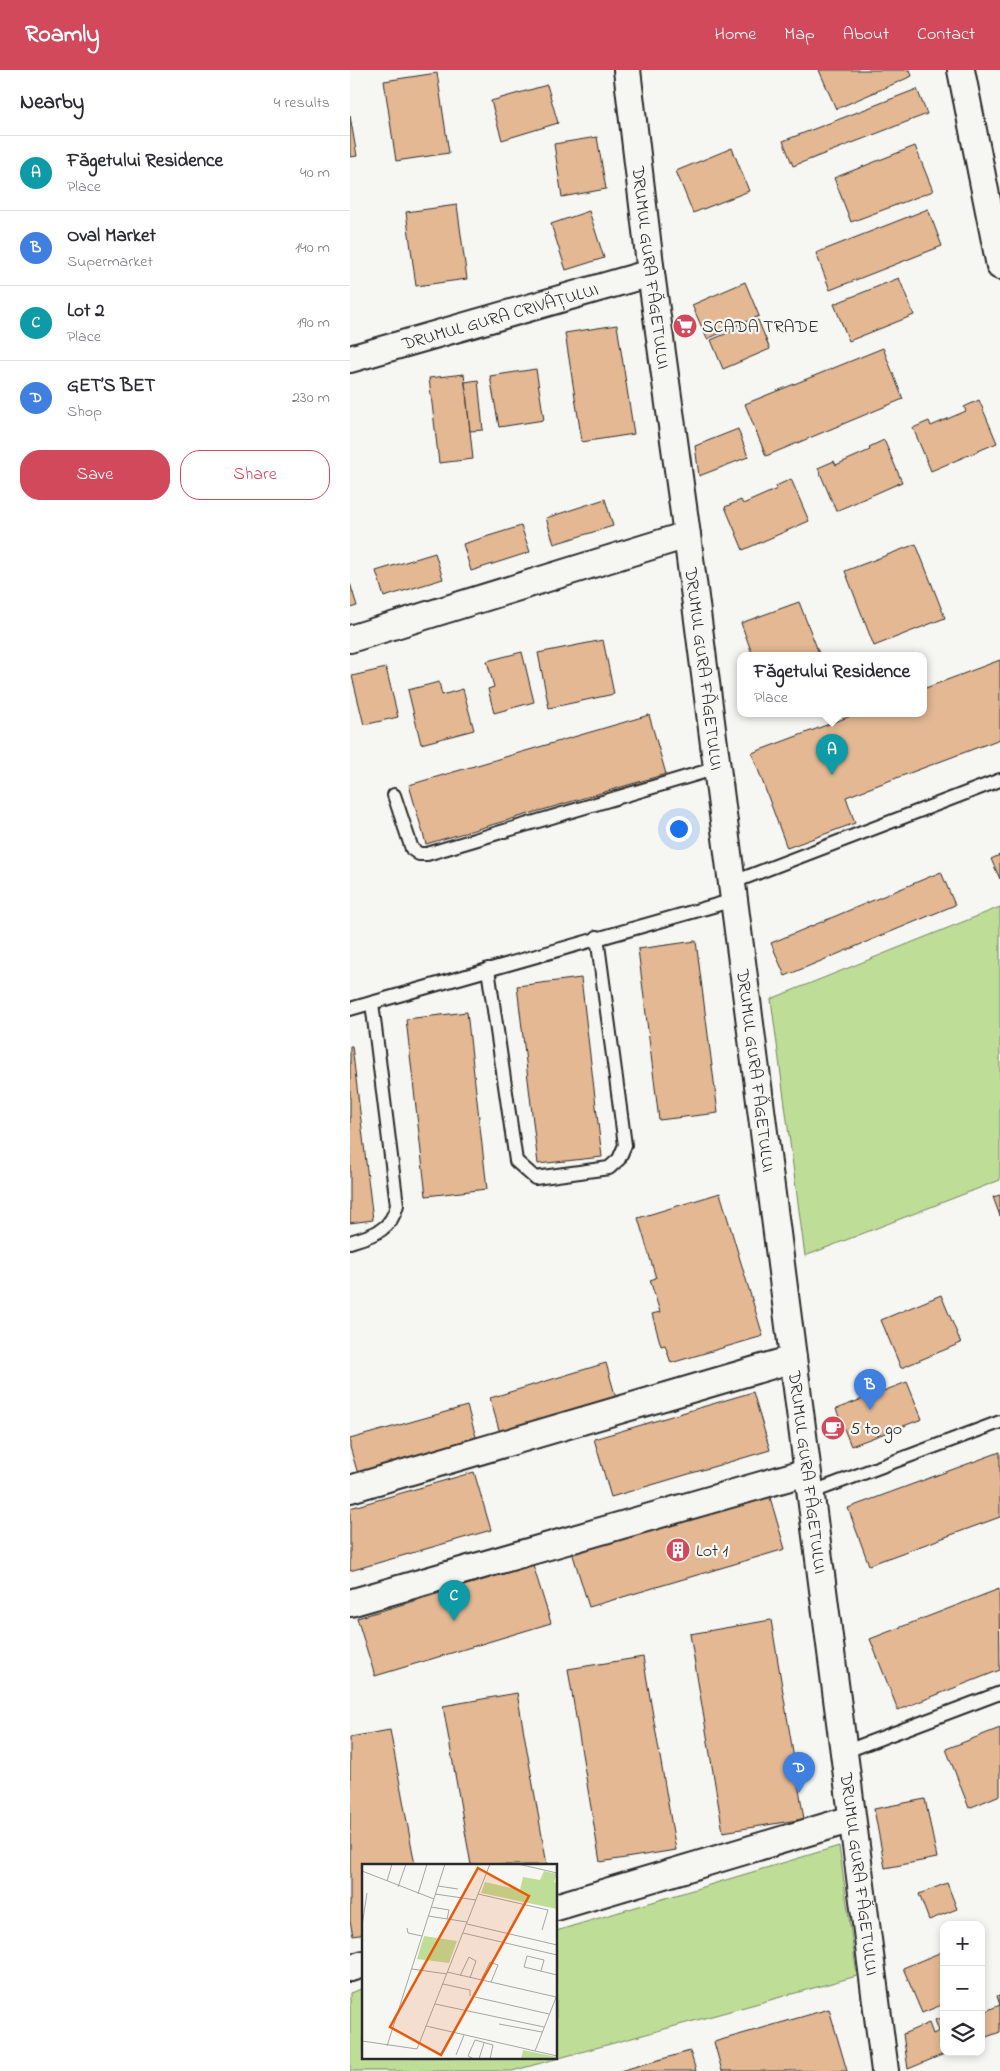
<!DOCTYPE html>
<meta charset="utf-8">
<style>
:root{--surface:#fff;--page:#f7f7f7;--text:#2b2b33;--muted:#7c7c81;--line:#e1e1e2;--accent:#d1495b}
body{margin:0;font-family:"Indie Flower",sans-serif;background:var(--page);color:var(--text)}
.controls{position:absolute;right:15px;bottom:15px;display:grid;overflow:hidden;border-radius:10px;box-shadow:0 2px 8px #0003}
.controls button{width:45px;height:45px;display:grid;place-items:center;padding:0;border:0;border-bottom:1px solid var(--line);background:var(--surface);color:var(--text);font:25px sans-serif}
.you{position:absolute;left:328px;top:758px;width:18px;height:18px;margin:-12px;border:4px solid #fff;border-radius:50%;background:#1a73e8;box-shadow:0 0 0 8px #1a73e833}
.badge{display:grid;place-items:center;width:32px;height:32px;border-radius:50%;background:var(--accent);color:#fff;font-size:16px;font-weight:700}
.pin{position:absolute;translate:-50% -41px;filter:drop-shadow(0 1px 2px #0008)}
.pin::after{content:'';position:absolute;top:26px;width:18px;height:15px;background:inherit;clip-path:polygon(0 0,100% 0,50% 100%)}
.popup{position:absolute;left:387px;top:582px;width:190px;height:65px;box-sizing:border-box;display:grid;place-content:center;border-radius:10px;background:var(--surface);filter:drop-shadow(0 1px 4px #0005);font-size:16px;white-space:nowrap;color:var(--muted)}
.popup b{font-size:19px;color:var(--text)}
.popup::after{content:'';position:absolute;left:50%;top:100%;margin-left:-10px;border:10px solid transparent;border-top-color:var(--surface)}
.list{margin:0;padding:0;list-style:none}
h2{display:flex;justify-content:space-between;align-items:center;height:65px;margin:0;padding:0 20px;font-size:21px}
h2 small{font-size:16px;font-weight:400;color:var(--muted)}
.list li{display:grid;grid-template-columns:32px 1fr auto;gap:15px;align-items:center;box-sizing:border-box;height:75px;padding:0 20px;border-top:1px solid var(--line)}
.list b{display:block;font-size:19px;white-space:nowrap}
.list p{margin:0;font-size:16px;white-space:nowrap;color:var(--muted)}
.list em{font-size:16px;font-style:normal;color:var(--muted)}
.actions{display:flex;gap:10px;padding:15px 20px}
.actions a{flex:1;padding:11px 0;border:1px solid var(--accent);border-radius:20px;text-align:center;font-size:18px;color:var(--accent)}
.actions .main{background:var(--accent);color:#fff}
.icon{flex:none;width:28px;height:28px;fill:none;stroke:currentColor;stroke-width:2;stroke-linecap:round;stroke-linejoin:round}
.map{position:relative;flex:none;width:650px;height:2001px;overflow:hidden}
header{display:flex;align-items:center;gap:30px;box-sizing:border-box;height:70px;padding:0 25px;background:var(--accent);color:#fff}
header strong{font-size:24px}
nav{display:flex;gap:28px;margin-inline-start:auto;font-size:18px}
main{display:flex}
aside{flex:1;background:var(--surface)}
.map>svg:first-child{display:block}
.green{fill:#bede97;stroke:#748461}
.building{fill:#e3b893;stroke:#2b2b2b}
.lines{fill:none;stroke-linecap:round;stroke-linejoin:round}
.service-casing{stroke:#2b2b2b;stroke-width:16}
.minor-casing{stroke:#2b2b2b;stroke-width:30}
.service{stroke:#f6f6f2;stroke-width:12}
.minor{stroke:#f6f6f2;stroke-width:26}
.labels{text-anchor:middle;stroke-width:4.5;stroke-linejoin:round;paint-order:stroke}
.street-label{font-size:18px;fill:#2b2b2b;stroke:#f6f6f2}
.poi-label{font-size:18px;fill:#2b2b2b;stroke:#f6f6f2;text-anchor:start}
.inset-road{fill:none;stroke:#a5a5a2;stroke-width:1}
.view{fill:#e8590c;fill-opacity:0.15;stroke:#e8590c;stroke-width:2.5}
.inset-edge{fill:none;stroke:#2b2b2b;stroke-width:2.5}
</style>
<header>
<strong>Roamly</strong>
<nav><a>Home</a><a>Map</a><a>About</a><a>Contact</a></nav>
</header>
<main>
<aside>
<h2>Nearby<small>4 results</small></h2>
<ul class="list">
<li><span class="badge" style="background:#0f9aa8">A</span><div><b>Făgetului Residence</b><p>Place</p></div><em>40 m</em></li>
<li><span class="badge" style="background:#3f7fe0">B</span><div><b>Oval Market</b><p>Supermarket</p></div><em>140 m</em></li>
<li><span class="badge" style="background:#0f9aa8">C</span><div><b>Lot 2</b><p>Place</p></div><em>190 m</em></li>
<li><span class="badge" style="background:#3f7fe0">D</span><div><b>GET’S BET</b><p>Shop</p></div><em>230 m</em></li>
</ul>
<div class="actions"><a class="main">Save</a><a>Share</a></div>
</aside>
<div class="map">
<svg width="650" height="2001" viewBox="0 0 650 2001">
<rect width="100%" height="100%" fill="#f6f6f2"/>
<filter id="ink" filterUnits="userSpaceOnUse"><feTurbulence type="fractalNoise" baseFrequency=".02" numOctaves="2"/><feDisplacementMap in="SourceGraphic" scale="10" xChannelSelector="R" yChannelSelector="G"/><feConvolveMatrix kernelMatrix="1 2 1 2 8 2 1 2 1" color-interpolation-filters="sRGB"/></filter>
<g filter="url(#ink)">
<g class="green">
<polygon points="650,837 650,1110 455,1186 421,929"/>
<polygon points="489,1776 507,1906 162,2001 0,2001 0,1923 14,1918 14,1987 206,1987 206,1861"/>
</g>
<g class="building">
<polygon points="469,0 560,0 562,6 486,39"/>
<polygon points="87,3 99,83 46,91 34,11"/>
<polygon points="197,15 208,53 152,70 141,31"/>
<polygon points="567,19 577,44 443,96 433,71"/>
<polygon points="0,46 7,86 0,87"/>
<polygon points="247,67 256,119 212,127 204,74"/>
<polygon points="565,76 583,121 501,152 484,108"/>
<polygon points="382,78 399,121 343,143 326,101"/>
<polygon points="107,135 117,209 66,216 56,142"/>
<polygon points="578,139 592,176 480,220 466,183"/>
<polygon points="239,141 254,188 216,200 201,154"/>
<polygon points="549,208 564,245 499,271 484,234"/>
<polygon points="395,212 409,246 357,269 342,235"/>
<polygon points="408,250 420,279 373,299 361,270"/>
<polygon points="267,255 284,364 232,372 215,263"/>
<polygon points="533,278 553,329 416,386 395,334"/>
<polygon points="186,299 194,350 149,357 140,306"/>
<polygon points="114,304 123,389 89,393 79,308"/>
<polygon points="128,310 133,360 120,361 115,312"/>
<polygon points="629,330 647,373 581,401 563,358 579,351 581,356 616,341 614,337"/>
<polygon points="388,359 398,387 349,406 345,376"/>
<polygon points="534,370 552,412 486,441 468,398 484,391 486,395 520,380 519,377"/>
<polygon points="441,409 459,451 393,480 375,437 391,430 393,434 427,419 426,416"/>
<polygon points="255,429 263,456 204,474 196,448"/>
<polygon points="171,456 180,482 121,501 113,474"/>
<polygon points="566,474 595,548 524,576 495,501"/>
<polygon points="85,483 93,509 34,527 26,501"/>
<polygon points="0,513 7,536 0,538"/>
<polygon points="449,532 470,586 403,586 391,553"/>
<polygon points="253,570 264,624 199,638 188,583"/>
<polygon points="172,582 184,632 144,643 138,619 144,617 137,591"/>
<polygon points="650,590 650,669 496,727 505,753 437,778 402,683 506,644 573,644 573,619"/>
<polygon points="36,598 48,647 14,655 2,606"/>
<polygon points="89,612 92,625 113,619 124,660 71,674 58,620"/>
<polygon points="299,645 316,704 76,774 59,715"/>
<polygon points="650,785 650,809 641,789"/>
<polygon points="591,802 605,835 435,906 421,873"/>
<polygon points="346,871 368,1043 309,1050 288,879"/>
<polygon points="231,908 252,1087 188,1094 167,916"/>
<polygon points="117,942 137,1119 76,1126 56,949"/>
<polygon points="0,976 2,976 23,1150 0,1153"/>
<polygon points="370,1123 413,1266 321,1293 315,1275 311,1276 302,1244 310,1242 300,1210 306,1208 288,1148"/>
<polygon points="650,1125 650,1146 643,1127"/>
<polygon points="591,1225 611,1273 551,1298 531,1250"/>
<polygon points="256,1293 266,1328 150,1363 140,1328"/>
<polygon points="557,1312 572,1349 501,1376 486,1339"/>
<polygon points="403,1322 420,1380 261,1427 244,1369"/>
<polygon points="117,1336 127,1370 8,1404 0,1377 0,1369"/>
<polygon points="650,1382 650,1447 519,1495 498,1438"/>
<polygon points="124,1402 141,1460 0,1501 0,1438"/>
<polygon points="419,1424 435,1479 239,1537 222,1482"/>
<polygon points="183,1495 201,1553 25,1606 7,1548"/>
<polygon points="649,1519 650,1600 548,1640 520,1569"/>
<polygon points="421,1550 454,1749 373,1762 340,1564"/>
<polygon points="293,1587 326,1780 250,1792 218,1599"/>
<polygon points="167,1623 197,1795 121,1795 93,1636"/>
<polygon points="650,1658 650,1725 619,1738 596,1679"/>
<polygon points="40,1660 65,1795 14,1795 14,1864 3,1866 0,1851 0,1667"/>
<polygon points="575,1729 587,1788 535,1798 524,1739"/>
<polygon points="597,1813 607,1839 579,1850 569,1824"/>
<polygon points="594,1881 594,1934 572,1943 553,1898"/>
<polygon points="650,1925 650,1962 631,1969 631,1943 650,1935 647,1926"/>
<polygon points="479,1939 497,2001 372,2001 364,1972"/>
<polygon points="594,1947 594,1982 599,1982 558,1999 553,1964 579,1953 583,1964 589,1961 585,1950"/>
<polygon points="340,1981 346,2001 270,2001"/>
</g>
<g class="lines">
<defs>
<g id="service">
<polyline points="44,725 62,779 69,784 77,784 367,698"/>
<polyline points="381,813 650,710"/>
<polyline points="138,899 166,1091 185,1108 259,1098 269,1089 275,1075 247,867"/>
<polyline points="0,939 384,830"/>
<path d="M0 1172C23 1165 41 1161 47 1135L22 933"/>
<polyline points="460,1423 650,1352"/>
<polyline points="494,1682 650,1623"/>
</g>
<g id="minor">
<path id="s1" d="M277 0 301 203 337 465 535 2001"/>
<polyline points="611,0 650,196"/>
<path id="s2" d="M0 289 301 203"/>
<polyline points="0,569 337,465"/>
<polyline points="0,1419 443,1289"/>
<polyline points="0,1533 457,1402"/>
<polyline points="206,1837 502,1749"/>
<polyline points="0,1898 14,1894"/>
</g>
</defs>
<use href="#service" class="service-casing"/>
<use href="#minor" class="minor-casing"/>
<use href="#service" class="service"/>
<use href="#minor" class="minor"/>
</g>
</g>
<defs>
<symbol id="supermarket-disc" viewBox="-11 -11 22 22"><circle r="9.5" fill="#d1495b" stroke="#f6f6f2"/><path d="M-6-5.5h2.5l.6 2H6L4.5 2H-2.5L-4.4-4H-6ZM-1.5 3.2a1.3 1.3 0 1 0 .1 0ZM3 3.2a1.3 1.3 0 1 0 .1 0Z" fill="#fff"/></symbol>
<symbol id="cafe-disc" viewBox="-11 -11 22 22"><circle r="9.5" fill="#d1495b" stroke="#f6f6f2"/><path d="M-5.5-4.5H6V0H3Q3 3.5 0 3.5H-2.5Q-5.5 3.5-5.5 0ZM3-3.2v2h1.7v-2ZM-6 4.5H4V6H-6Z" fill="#fff"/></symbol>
<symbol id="building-disc" viewBox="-11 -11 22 22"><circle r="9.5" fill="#d1495b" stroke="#f6f6f2"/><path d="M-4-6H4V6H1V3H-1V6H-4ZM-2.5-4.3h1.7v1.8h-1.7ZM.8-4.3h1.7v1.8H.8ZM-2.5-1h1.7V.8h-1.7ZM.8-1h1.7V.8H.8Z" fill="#fff"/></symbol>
</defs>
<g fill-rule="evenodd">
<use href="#supermarket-disc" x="321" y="242" width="28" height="28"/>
<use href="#cafe-disc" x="469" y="1344" width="28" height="28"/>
<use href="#building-disc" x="314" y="1466" width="28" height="28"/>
</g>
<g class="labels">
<g class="street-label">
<text dy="6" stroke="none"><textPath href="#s1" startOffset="199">DRUMUL GURA FĂGETULUI</textPath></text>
<text dy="6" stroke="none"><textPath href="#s2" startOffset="156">DRUMUL GURA CRIVĂȚULUI</textPath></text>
<text dy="6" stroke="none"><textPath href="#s1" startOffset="604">DRUMUL GURA FĂGETULUI</textPath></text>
<text dy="6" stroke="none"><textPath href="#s1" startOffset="1009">DRUMUL GURA FĂGETULUI</textPath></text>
<text dy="6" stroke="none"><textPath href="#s1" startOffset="1414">DRUMUL GURA FĂGETULUI</textPath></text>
<text dy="6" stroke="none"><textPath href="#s1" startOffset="1819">DRUMUL GURA FĂGETULUI</textPath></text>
</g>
<g class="poi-label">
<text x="352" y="262">SCADA TRADE</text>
<text x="500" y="1364">5 to go</text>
<text x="346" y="1486">Lot 1</text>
</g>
</g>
<g transform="translate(12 1794)">
<rect width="195" height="195" fill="#f6f6f2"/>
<path d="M182 7 195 10 192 18 195 19V45L119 29 123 18 158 26 161 13 178 16ZM62 72 95 77 87 99 55 95ZM161 186 195 193V195H159Z" fill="#bede97"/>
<path class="inset-road" d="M156 0 195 9M0 7 72 35M25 17 30 0M76 22 96 25M36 23 44 0M56 30 65 0M73 30 114 36M116 30 186 46 180 66M69 43 87 46 85 55M66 52 105 58M105 60 195 81M0 62 5 29M45 64 46 69 60 72M101 69 195 91M50 105 85 110M179 107 182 96 165 92 162 103 195 111M85 108 194 133M98 112 107 93 114 97 108 114M119 116 128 98 136 101 129 118M81 120 108 126V132M113 133 187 150M73 140 182 163M137 160 180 168M64 162 195 192M0 177 55 185 128 0M25 182 83 0M173 187 195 131M94 191 102 171M112 195 106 192 113 176 131 181 128 195M117 195 122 179"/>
<path class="view" d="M116 4 167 32 79 191 28 163Z"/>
<rect width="195" height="195" class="inset-edge"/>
</g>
</svg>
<div class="controls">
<button>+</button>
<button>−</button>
<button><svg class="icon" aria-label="layers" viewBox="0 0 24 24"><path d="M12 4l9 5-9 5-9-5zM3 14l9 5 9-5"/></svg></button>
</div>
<div class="you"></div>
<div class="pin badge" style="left:482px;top:705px;background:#0f9aa8">A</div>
<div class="popup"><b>Făgetului Residence</b>Place</div>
<div class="pin badge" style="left:520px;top:1340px;background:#3f7fe0">B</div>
<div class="pin badge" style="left:104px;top:1551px;background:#0f9aa8">C</div>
<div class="pin badge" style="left:449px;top:1723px;background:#3f7fe0">D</div>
</div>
</main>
